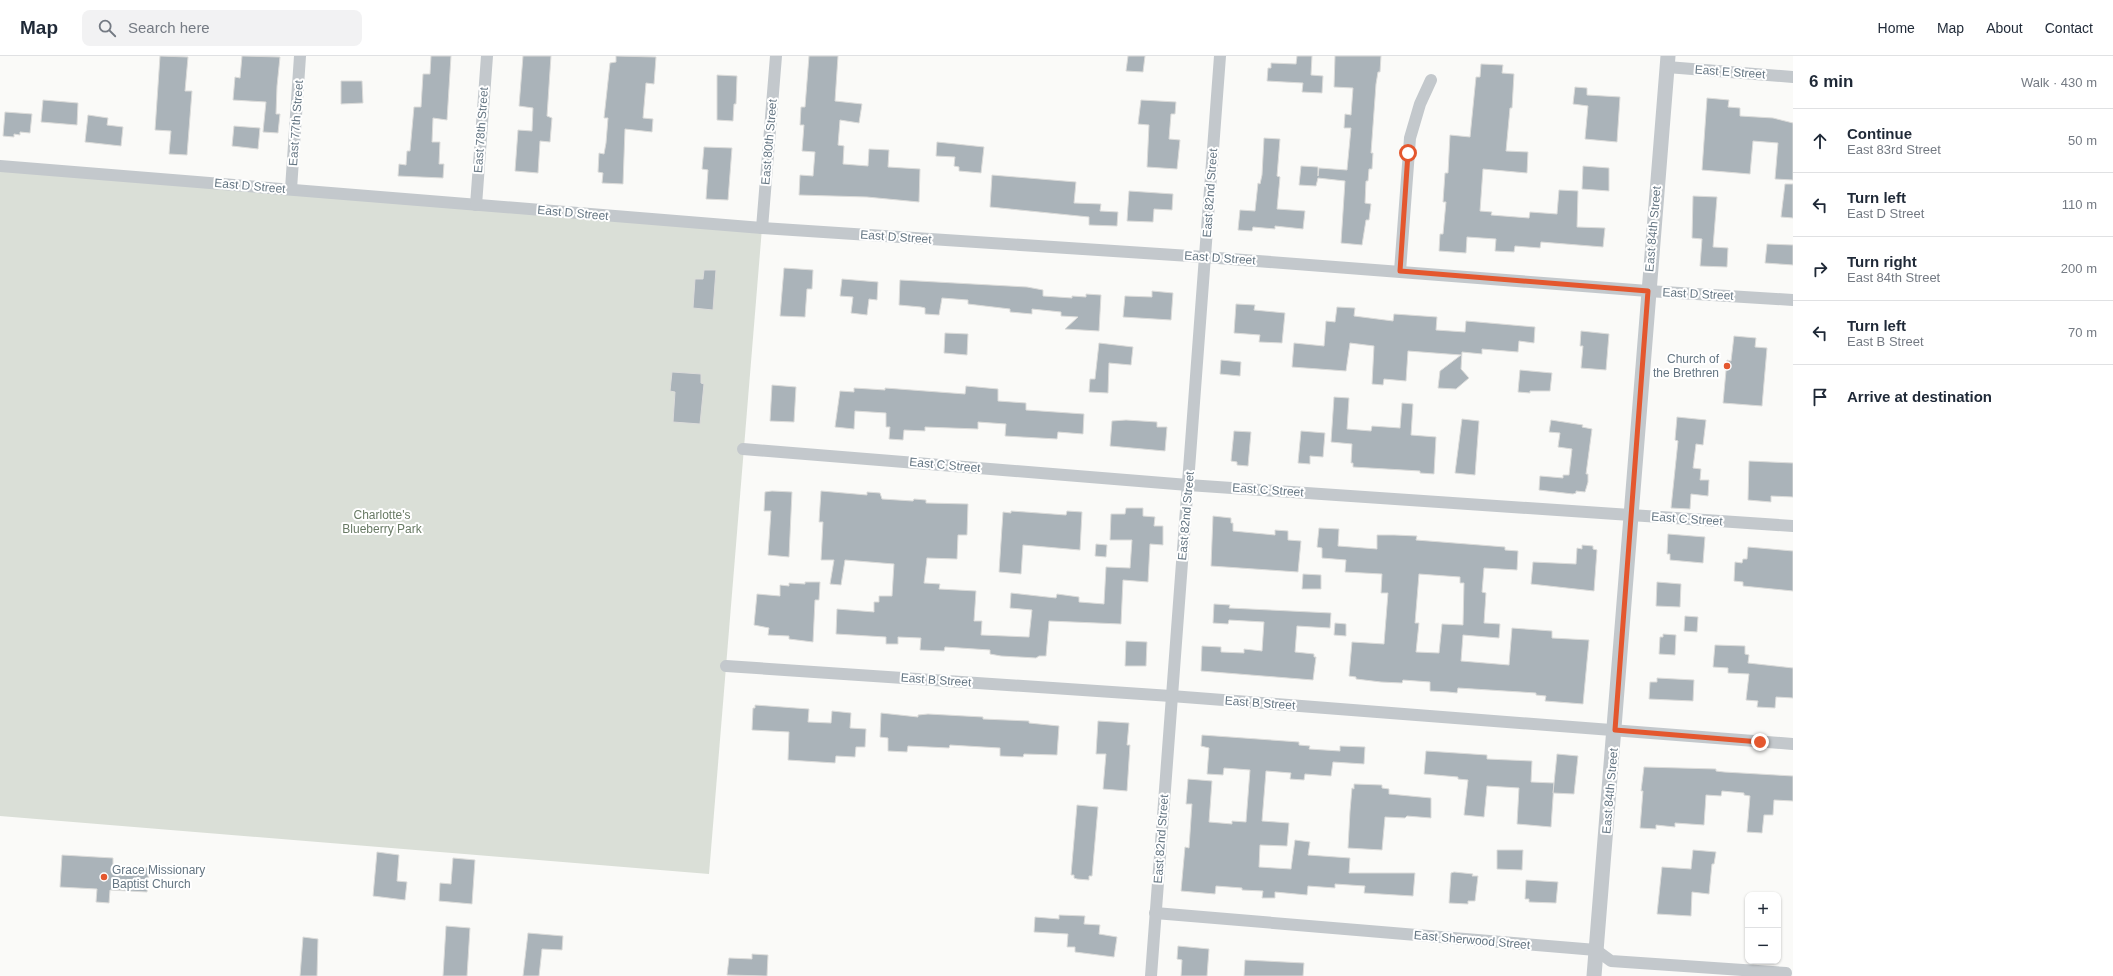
<!DOCTYPE html>
<meta charset="utf-8">
<style>
:root{--surface:#fff;--page:#f2f2f3;--text:#1f2937;--muted:#747a83;--line:#e0e1e3}
body{margin:0;font-family:Arial,sans-serif;background:var(--page);color:var(--text)}
.controls{position:absolute;right:12px;bottom:12px;display:grid;overflow:hidden;border-radius:8px;box-shadow:0 1px 3px #0004}
.controls button{width:36px;height:36px;display:grid;place-items:center;padding:0;border:0;border-bottom:1px solid var(--line);background:var(--surface);color:var(--text);font:20px sans-serif}
.stop{position:absolute;width:12px;height:12px;margin:-9px;border:3px solid #e4572e;border-radius:50%;background:#fff}
.stop.end{background:#e4572e;border-color:#fff;box-shadow:0 1px 4px #0008}
.list{margin:0;padding:0;list-style:none}
h2{display:flex;justify-content:space-between;align-items:center;height:52px;margin:0;padding:0 16px;font-size:17px}
h2 small{font-size:13px;font-weight:400;color:var(--muted)}
.list li{display:grid;grid-template-columns:26px 1fr auto;gap:12px;align-items:center;box-sizing:border-box;height:64px;padding:0 16px;border-top:1px solid var(--line)}
.list b{display:block;font-size:15px;white-space:nowrap}
.list p{margin:0;font-size:13px;white-space:nowrap;color:var(--muted)}
.list em{font-size:13px;font-style:normal;color:var(--muted)}
.icon{flex:none;width:22px;height:22px;fill:none;stroke:currentColor;stroke-width:2;stroke-linecap:round;stroke-linejoin:round}
.map{position:relative;flex:none;width:1793px;height:920px;overflow:hidden}
header{display:flex;align-items:center;gap:24px;box-sizing:border-box;height:56px;padding:0 20px;background:var(--surface);border-bottom:1px solid var(--line)}
header strong{font-size:19px}
nav{display:flex;gap:22px;margin-inline-start:auto;font-size:14px}
.search{width:280px;height:36px;background:var(--page);display:flex;align-items:center;gap:10px;box-sizing:border-box;padding:0 14px;border-radius:8px;color:var(--muted);font-size:15px}
main{display:flex}
aside{flex:1;background:var(--surface)}
.map>svg:first-child{display:block}
.green{fill:#dadfd7}
.building{fill:#aab3b9;stroke:#dcdcda;fill-rule:evenodd}
.lines{fill:none;stroke-linecap:round;stroke-linejoin:round}
.minor{stroke:#c3c8cc;stroke-width:12}
.tertiary{stroke:#c3c8cc;stroke-width:15}
.route{stroke:#e4572e;stroke-width:5}
.poi-dot{fill:#e4572e;stroke:#fff;stroke-width:1.5}
.labels{text-anchor:middle;stroke-width:4;stroke-linejoin:round;paint-order:stroke}
.street-label{font-size:12px;fill:#657683;stroke:#fff}
.poi-label{font-size:12px;fill:#657683;stroke:#fff;text-anchor:end}
.park-label{font-size:12px;fill:#687a64;stroke:#fff}
</style>
<header>
<strong>Map</strong>
<div class="search"><svg class="icon" aria-label="search" viewBox="0 0 24 24"><circle cx="10" cy="10" r="6"/><path d="M15 15l6 6"/></svg>Search here</div>
<nav><a>Home</a><a>Map</a><a>About</a><a>Contact</a></nav>
</header>
<main>
<div class="map">
<svg width="1793" height="920" viewBox="0 0 1793 920">
<rect width="100%" height="100%" fill="#fafaf8"/>
<polygon class="green" points="0,110 762,172 709,818 0,760"/>
<g class="building">
<polygon points="160,0 188,1 185,35 192,35 187,99 169,98 171,75 155,74"/>
<polygon points="242,0 280,1 277,30 276,58 280,58 278,77 263,76 266,46 233,44 235,21 240,22"/>
<polygon points="431,0 451,0 447,64 433,62 432,86 440,86 439,108 444,108 443,122 398,120 399,108 406,109 407,95 410,95 414,51 421,51 423,18 430,18"/>
<polygon points="523,0 551,0 547,60 552,62 550,86 540,85 538,117 515,115 518,74 532,75 533,52 519,50"/>
<polygon points="616,0 656,1 654,28 646,27 643,62 653,63 652,76 625,73 623,128 602,127 603,117 598,116 599,97 604,98 606,87 608,62 604,62 610,7 616,6"/>
<polygon points="809,0 838,0 835,45 862,48 859,67 840,64 838,89 844,90 843,108 868,110 869,93 889,94 888,111 920,113 919,146 867,141 799,139 800,119 813,120 815,96 802,95 804,69 800,69 801,51 805,51"/>
<polygon points="1128,0 1145,0 1143,16 1126,15"/>
<polygon points="1297,0 1312,0 1311,19 1323,20 1322,37 1302,36 1303,27 1267,25 1268,12 1271,12 1271,7 1296,8"/>
<polygon points="1335,0 1381,0 1380,16 1378,16 1376,28 1371,97 1373,97 1372,113 1369,113 1368,125 1366,125 1365,147 1371,148 1369,164 1366,164 1362,189 1341,187 1345,125 1318,122 1316,130 1299,129 1301,110 1318,111 1318,120 1319,112 1347,114 1351,72 1344,72 1345,58 1351,59 1353,32 1334,31"/>
<polygon points="1481,8 1503,9 1502,17 1514,18 1512,52 1510,52 1506,95 1528,96 1527,117 1483,113 1480,155 1492,156 1491,159 1529,162 1530,156 1557,158 1559,134 1578,135 1577,171 1605,172 1603,191 1541,186 1540,192 1515,190 1514,196 1495,195 1496,183 1467,181 1466,197 1439,195 1440,178 1443,178 1446,146 1443,146 1445,117 1448,117 1450,79 1470,81 1476,21 1480,21"/>
<polygon points="717,19 737,20 736,48 734,48 733,65 717,64"/>
<polygon points="341,25 362,25 363,47 341,48"/>
<polygon points="1575,31 1587,32 1587,39 1620,41 1617,86 1585,83 1588,50 1573,48"/>
<polygon points="1707,42 1729,44 1728,51 1740,52 1740,60 1773,62 1793,67 1793,124 1775,123 1778,87 1753,85 1750,118 1702,114"/>
<polygon points="43,44 78,47 77,69 41,66"/>
<polygon points="1141,44 1176,46 1175,58 1171,58 1169,83 1180,84 1177,113 1147,111 1149,69 1138,68"/>
<polygon points="5,56 32,58 30,77 20,76 20,79 14,78 14,81 3,80"/>
<polygon points="88,59 108,62 107,69 123,71 121,90 85,86"/>
<polygon points="234,70 260,72 258,93 232,90"/>
<polygon points="1264,82 1280,83 1277,120 1280,121 1277,153 1305,155 1303,173 1275,170 1275,173 1253,171 1252,175 1238,174 1240,154 1255,155 1258,127 1260,128 1262,119"/>
<polygon points="937,86 984,91 981,117 959,115 959,111 954,110 955,101 936,100"/>
<polygon points="704,91 732,92 728,144 706,143 708,114 702,113"/>
<polygon points="1583,110 1609,112 1609,135 1582,133"/>
<polygon points="992,119 1076,126 1074,147 1101,148 1100,155 1118,156 1117,170 1089,169 1089,161 990,151"/>
<polygon points="1785,128 1793,128 1793,162 1781,161"/>
<polygon points="1129,135 1173,138 1172,154 1154,153 1153,166 1127,165"/>
<polygon points="1693,140 1717,141 1713,191 1728,192 1727,211 1700,210 1702,183 1692,182"/>
<polygon points="1767,188 1793,189 1793,209 1765,207"/>
<polygon points="784,212 813,214 812,233 807,233 805,261 780,260"/>
<polygon points="704,214 716,214 713,254 693,252 695,223 703,223"/>
<polygon points="842,223 878,226 877,244 869,243 867,259 851,257 853,241 840,240"/>
<polygon points="900,224 1027,231 1043,234 1043,240 1072,242 1072,240 1086,241 1086,238 1101,239 1099,275 1065,273 1078,261 1061,260 1061,256 1032,253 1032,258 1010,256 1010,253 968,248 968,244 942,242 939,259 925,258 925,252 921,251 899,249"/>
<polygon points="1152,235 1173,237 1171,264 1123,261 1125,240 1152,241"/>
<polygon points="1236,248 1255,249 1254,254 1285,257 1282,287 1259,286 1260,279 1234,277"/>
<polygon points="1337,251 1355,252 1354,260 1393,265 1394,258 1437,261 1436,274 1465,276 1466,265 1535,271 1534,287 1519,285 1518,296 1482,293 1482,298 1462,296 1461,313 1469,322 1456,333 1438,332 1440,315 1461,299 1408,295 1406,325 1384,323 1383,329 1372,328 1374,290 1350,287 1346,315 1292,311 1294,287 1324,290 1326,265 1335,266"/>
<polygon points="1581,275 1609,278 1606,314 1581,312 1583,290 1580,290"/>
<polygon points="945,277 968,278 967,299 944,297"/>
<polygon points="1734,280 1756,282 1755,291 1767,292 1762,350 1723,347 1727,304 1731,305"/>
<polygon points="1099,287 1133,291 1131,309 1109,307 1108,337 1089,336 1090,323 1095,323"/>
<polygon points="1221,304 1241,306 1240,320 1220,318"/>
<polygon points="1520,314 1552,317 1550,335 1530,335 1530,337 1518,336"/>
<polygon points="672,316 701,318 701,327 704,328 700,368 673,366 675,336 670,335"/>
<polygon points="772,329 796,331 794,366 770,365"/>
<polygon points="966,330 998,333 998,345 1026,347 1026,354 1084,358 1083,378 1058,376 1057,383 1005,380 1006,368 978,366 978,373 925,371 925,375 904,374 903,384 889,383 890,371 886,371 886,357 855,355 854,373 835,371 840,335 854,336 854,332 885,334 885,332 965,338"/>
<polygon points="1334,341 1349,342 1347,373 1371,375 1372,370 1400,372 1402,347 1413,348 1411,379 1436,381 1434,418 1420,417 1420,415 1353,411 1353,407 1351,407 1352,388 1331,386"/>
<polygon points="1677,361 1706,364 1703,389 1696,388 1693,412 1701,413 1700,424 1709,424 1708,440 1691,438 1690,453 1671,452 1678,385 1675,384"/>
<polygon points="1462,363 1479,365 1475,419 1455,417"/>
<polygon points="1126,364 1157,366 1157,371 1167,371 1165,395 1110,390 1112,365"/>
<polygon points="1551,364 1583,369 1582,371 1592,373 1586,418 1588,418 1588,426 1585,436 1576,435 1576,437 1573,438 1539,434 1540,420 1563,422 1563,419 1569,419 1572,393 1558,391 1560,377 1549,376"/>
<polygon points="1234,375 1251,376 1248,410 1237,409 1237,406 1231,405"/>
<polygon points="1301,375 1325,377 1323,401 1310,400 1310,408 1298,407"/>
<polygon points="1749,405 1793,407 1793,441 1771,440 1771,446 1748,444"/>
<polygon points="772,435 792,436 789,501 768,499 771,455 764,455 765,436"/>
<polygon points="821,435 867,439 867,436 880,437 882,443 913,445 914,443 926,444 926,447 968,448 967,479 958,479 957,503 927,502 924,527 940,528 939,533 976,535 974,565 982,565 981,579 1029,581 1032,554 1010,552 1011,537 1056,542 1057,538 1079,541 1079,546 1104,548 1106,511 1130,512 1132,484 1110,484 1111,458 1125,458 1126,452 1143,452 1143,460 1155,461 1154,470 1163,470 1163,489 1150,488 1148,526 1123,524 1121,568 1049,565 1046,600 1039,600 1036,602 1001,600 990,598 990,594 945,591 944,595 920,594 921,582 898,581 898,588 886,588 886,581 836,578 837,553 874,556 874,546 879,546 879,540 892,540 894,508 845,504 841,529 830,528 834,504 821,504 823,466 819,466"/>
<polygon points="1011,455 1066,459 1067,455 1082,456 1080,494 1023,489 1021,518 999,516 1003,456 1011,457"/>
<polygon points="1213,460 1231,462 1231,467 1233,467 1233,475 1275,479 1275,474 1288,475 1288,484 1301,485 1298,516 1211,510"/>
<path d="M1319 472 1339 473 1338 490 1377 493V479H1394L1417 480 1416 484 1505 491V494L1518 495 1517 514 1484 512 1482 536 1486 537 1484 567 1500 568 1499 582 1463 579 1461 605 1509 609 1512 572 1552 575V582L1589 584 1583 648 1545 645 1546 640 1536 639V637L1458 632 1457 637 1448 636 1430 635V626L1403 624 1402 627 1381 626 1356 623V621L1349 620 1352 586 1384 588 1388 537H1381L1382 518 1345 516 1346 504 1322 502V492L1317 491ZM1419 518 1460 521V527H1464L1463 569 1442 568 1439 597 1416 596 1419 567H1415Z"/>
<polygon points="1668,478 1705,481 1703,507 1670,504 1670,498 1667,498"/>
<polygon points="1096,488 1107,489 1106,501 1095,500"/>
<polygon points="1582,489 1593,490 1593,493 1597,494 1594,535 1531,528 1533,506 1576,508 1577,492 1582,493"/>
<polygon points="1748,491 1793,495 1793,535 1743,530 1743,526 1734,525 1735,506 1742,507 1743,503 1747,503"/>
<polygon points="1303,518 1321,519 1321,533 1302,533"/>
<polygon points="805,526 820,526 819,544 815,544 813,586 789,583 789,580 768,579 769,572 754,569 757,538 780,540 780,529 789,530 789,527 805,528"/>
<polygon points="1657,526 1681,528 1680,551 1656,550"/>
<polygon points="1214,548 1230,549 1229,552 1331,557 1330,572 1297,570 1295,596 1314,598 1314,601 1316,601 1313,624 1201,615 1202,590 1221,591 1221,596 1244,597 1244,593 1262,595 1264,566 1229,564 1228,568 1213,567"/>
<polygon points="1685,560 1698,561 1697,576 1684,575"/>
<polygon points="1335,567 1346,568 1346,580 1334,579"/>
<polygon points="1663,578 1676,579 1675,599 1659,598 1660,581 1663,581"/>
<polygon points="1126,585 1147,586 1146,610 1125,610"/>
<polygon points="1715,589 1745,590 1745,598 1749,599 1748,607 1793,612 1793,642 1776,641 1775,652 1757,651 1758,645 1746,644 1749,618 1728,617 1728,612 1713,611"/>
<polygon points="1657,622 1694,624 1693,645 1649,643 1650,626 1657,626"/>
<polygon points="755,649 809,653 808,666 831,667 832,655 851,657 850,672 866,673 865,691 856,691 855,701 836,700 835,707 788,704 789,676 752,674 753,652 755,652"/>
<polygon points="881,657 918,661 918,659 928,658 983,661 983,663 1029,665 1029,667 1059,670 1057,699 1024,698 1023,701 1000,700 1000,692 950,689 949,692 908,690 907,696 888,695 888,682 880,681"/>
<polygon points="1098,665 1129,667 1127,689 1130,689 1127,735 1103,733 1106,698 1096,698"/>
<polygon points="1202,679 1299,686 1299,689 1310,690 1309,693 1340,695 1340,690 1365,691 1364,708 1333,706 1331,720 1305,718 1304,724 1290,723 1291,717 1266,715 1262,765 1289,767 1287,790 1260,789 1259,811 1291,813 1295,784 1310,786 1308,799 1350,802 1349,817 1415,817 1413,840 1364,837 1365,830 1335,828 1335,832 1308,830 1307,839 1275,836 1275,842 1262,842 1263,835 1242,834 1242,832 1216,830 1215,838 1181,835 1185,791 1189,792 1192,748 1186,748 1188,723 1212,725 1209,766 1232,768 1232,765 1246,766 1250,714 1224,712 1223,719 1207,718 1209,692 1201,690"/>
<polygon points="1426,695 1487,699 1487,703 1532,705 1531,726 1554,727 1551,771 1517,768 1519,732 1487,730 1484,761 1464,759 1468,724 1458,723 1458,721 1424,718"/>
<polygon points="1557,698 1578,700 1574,738 1553,737"/>
<polygon points="1644,711 1716,713 1716,715 1724,716 1793,720 1793,745 1774,744 1773,759 1764,759 1762,777 1747,776 1750,740 1744,739 1744,737 1722,735 1721,740 1706,739 1704,769 1675,767 1675,771 1656,769 1656,773 1640,772 1643,735 1641,735"/>
<polygon points="1354,728 1382,729 1382,732 1389,733 1389,738 1431,742 1431,762 1407,760 1405,762 1385,761 1382,794 1348,792 1350,755 1352,732 1354,733"/>
<polygon points="1077,749 1098,751 1092,820 1089,820 1089,824 1077,823 1074,822 1074,819 1071,819"/>
<polygon points="1497,794 1523,794 1522,814 1497,813"/>
<polygon points="1693,794 1716,796 1714,808 1712,808 1709,838 1692,836 1691,860 1657,858 1662,811 1691,813"/>
<polygon points="377,796 399,799 397,825 407,826 405,844 373,840"/>
<polygon points="62,799 113,802 113,809 149,812 147,836 110,834 109,847 96,846 97,833 60,831"/>
<polygon points="453,802 475,804 472,848 439,845 440,827 451,828"/>
<polygon points="1454,816 1473,818 1472,820 1478,820 1475,845 1468,845 1468,848 1449,847 1451,817"/>
<polygon points="1526,824 1558,826 1556,847 1529,846 1529,843 1525,843"/>
<polygon points="1059,859 1085,860 1084,868 1100,869 1099,878 1117,881 1114,901 1075,896 1075,891 1067,891 1068,878 1034,876 1035,861 1059,863"/>
<polygon points="446,870 470,872 467,920 443,920"/>
<polygon points="528,877 563,880 562,894 542,893 539,920 523,920"/>
<polygon points="303,881 318,883 317,920 300,920"/>
<polygon points="1178,890 1209,893 1207,920 1181,920 1182,904 1177,903"/>
<polygon points="752,898 768,899 767,920 727,919 729,902 752,903"/>
<polygon points="1245,904 1304,907 1303,920 1244,920"/>
</g>
<g class="lines">
<g class="minor">
<polyline points="1667,11 1793,21"/>
<polyline points="0,110 762,172 1205,201 1648,235 1793,244"/>
<polyline points="291,133 300,0"/>
<polyline points="476,149 487,0"/>
<polyline points="762,172 776,0"/>
<polyline points="1400,215 1410,82 1420,48 1431,24"/>
<polyline points="743,393 1188,429 1793,470"/>
<polyline points="726,610 1171,640 1793,688"/>
<polyline points="1155,857 1596,894 1611,905 1786,917"/>
<polyline points="1151,920 1220,0"/>
</g>
<polyline class="tertiary" points="1594,920 1668,0"/>
</g>
<g class="lines">
<polyline class="route" points="1408,97 1400,215 1648,235 1615,674 1760,686"/>
</g>
<g class="poi-dot">
<circle cx="1727" cy="310" r="4"/>
<circle cx="104" cy="821" r="4"/>
</g>
<g class="labels">
<g class="street-label">
<text transform="translate(1730 16) rotate(4)" y="4">East E Street</text>
<text transform="translate(296 67) rotate(-86)" y="4">East 77th Street</text>
<text transform="translate(481 74) rotate(-86)" y="4">East 78th Street</text>
<text transform="translate(769 86) rotate(-85)" y="4">East 80th Street</text>
<text transform="translate(250 130) rotate(5)" y="4">East D Street</text>
<text transform="translate(1210 137) rotate(-86)" y="4">East 82nd Street</text>
<text transform="translate(573 157) rotate(5)" y="4">East D Street</text>
<text transform="translate(1653 173) rotate(-85)" y="4">East 84th Street</text>
<text transform="translate(896 181) rotate(4)" y="4">East D Street</text>
<text transform="translate(1220 202) rotate(4)" y="4">East D Street</text>
<text transform="translate(1698 238) rotate(3)" y="4">East D Street</text>
<text transform="translate(945 409) rotate(5)" y="4">East C Street</text>
<text transform="translate(1268 434) rotate(4)" y="4">East C Street</text>
<text transform="translate(1186 460) rotate(-85)" y="4">East 82nd Street</text>
<text transform="translate(1687 463) rotate(4)" y="4">East C Street</text>
<text transform="translate(936 624) rotate(4)" y="4">East B Street</text>
<text transform="translate(1260 647) rotate(4)" y="4">East B Street</text>
<text transform="translate(1610 735) rotate(-85)" y="4">East 84th Street</text>
<text transform="translate(1161 783) rotate(-86)" y="4">East 82nd Street</text>
<text transform="translate(1472 884) rotate(5)" y="4">East Sherwood Street</text>
</g>
<g class="poi-label">
<text x="1719" y="307">Church of<tspan x="1719" dy="14">the Brethren</tspan></text>
<text x="112" y="818" text-anchor="start">Grace Missionary<tspan x="112" dy="14">Baptist Church</tspan></text>
</g>
<g class="park-label">
<text x="382" y="463">Charlotte's<tspan x="382" dy="14">Blueberry Park</tspan></text>
</g>
</g>
</svg>
<div class="controls">
<button>+</button>
<button>−</button>
</div>
<div class="stop" style="left:1408px;top:97px"></div>
<div class="stop end" style="left:1760px;top:686px"></div>
</div>
<aside>
<h2>6 min<small>Walk · 430 m</small></h2>
<ul class="list">
<li><svg class="icon" aria-label="ahead" viewBox="0 0 24 24"><path d="M12 20V5M6 11l6-6 6 6"/></svg><div><b>Continue</b><p>East 83rd Street</p></div><em>50 m</em></li>
<li><svg class="icon" aria-label="left" viewBox="0 0 24 24"><path d="M17 20v-9H6M10 6l-5 5 5 5"/></svg><div><b>Turn left</b><p>East D Street</p></div><em>110 m</em></li>
<li><svg class="icon" aria-label="right" viewBox="0 0 24 24"><path d="M7 20v-9h11M14 6l5 5-5 5"/></svg><div><b>Turn right</b><p>East 84th Street</p></div><em>200 m</em></li>
<li><svg class="icon" aria-label="left" viewBox="0 0 24 24"><path d="M17 20v-9H6M10 6l-5 5 5 5"/></svg><div><b>Turn left</b><p>East B Street</p></div><em>70 m</em></li>
<li><svg class="icon" aria-label="arrive" viewBox="0 0 24 24"><path d="M6 21V4h12l-3 4 3 4H6"/></svg><div><b>Arrive at destination</b></div></li>
</ul>
</aside>
</main>
